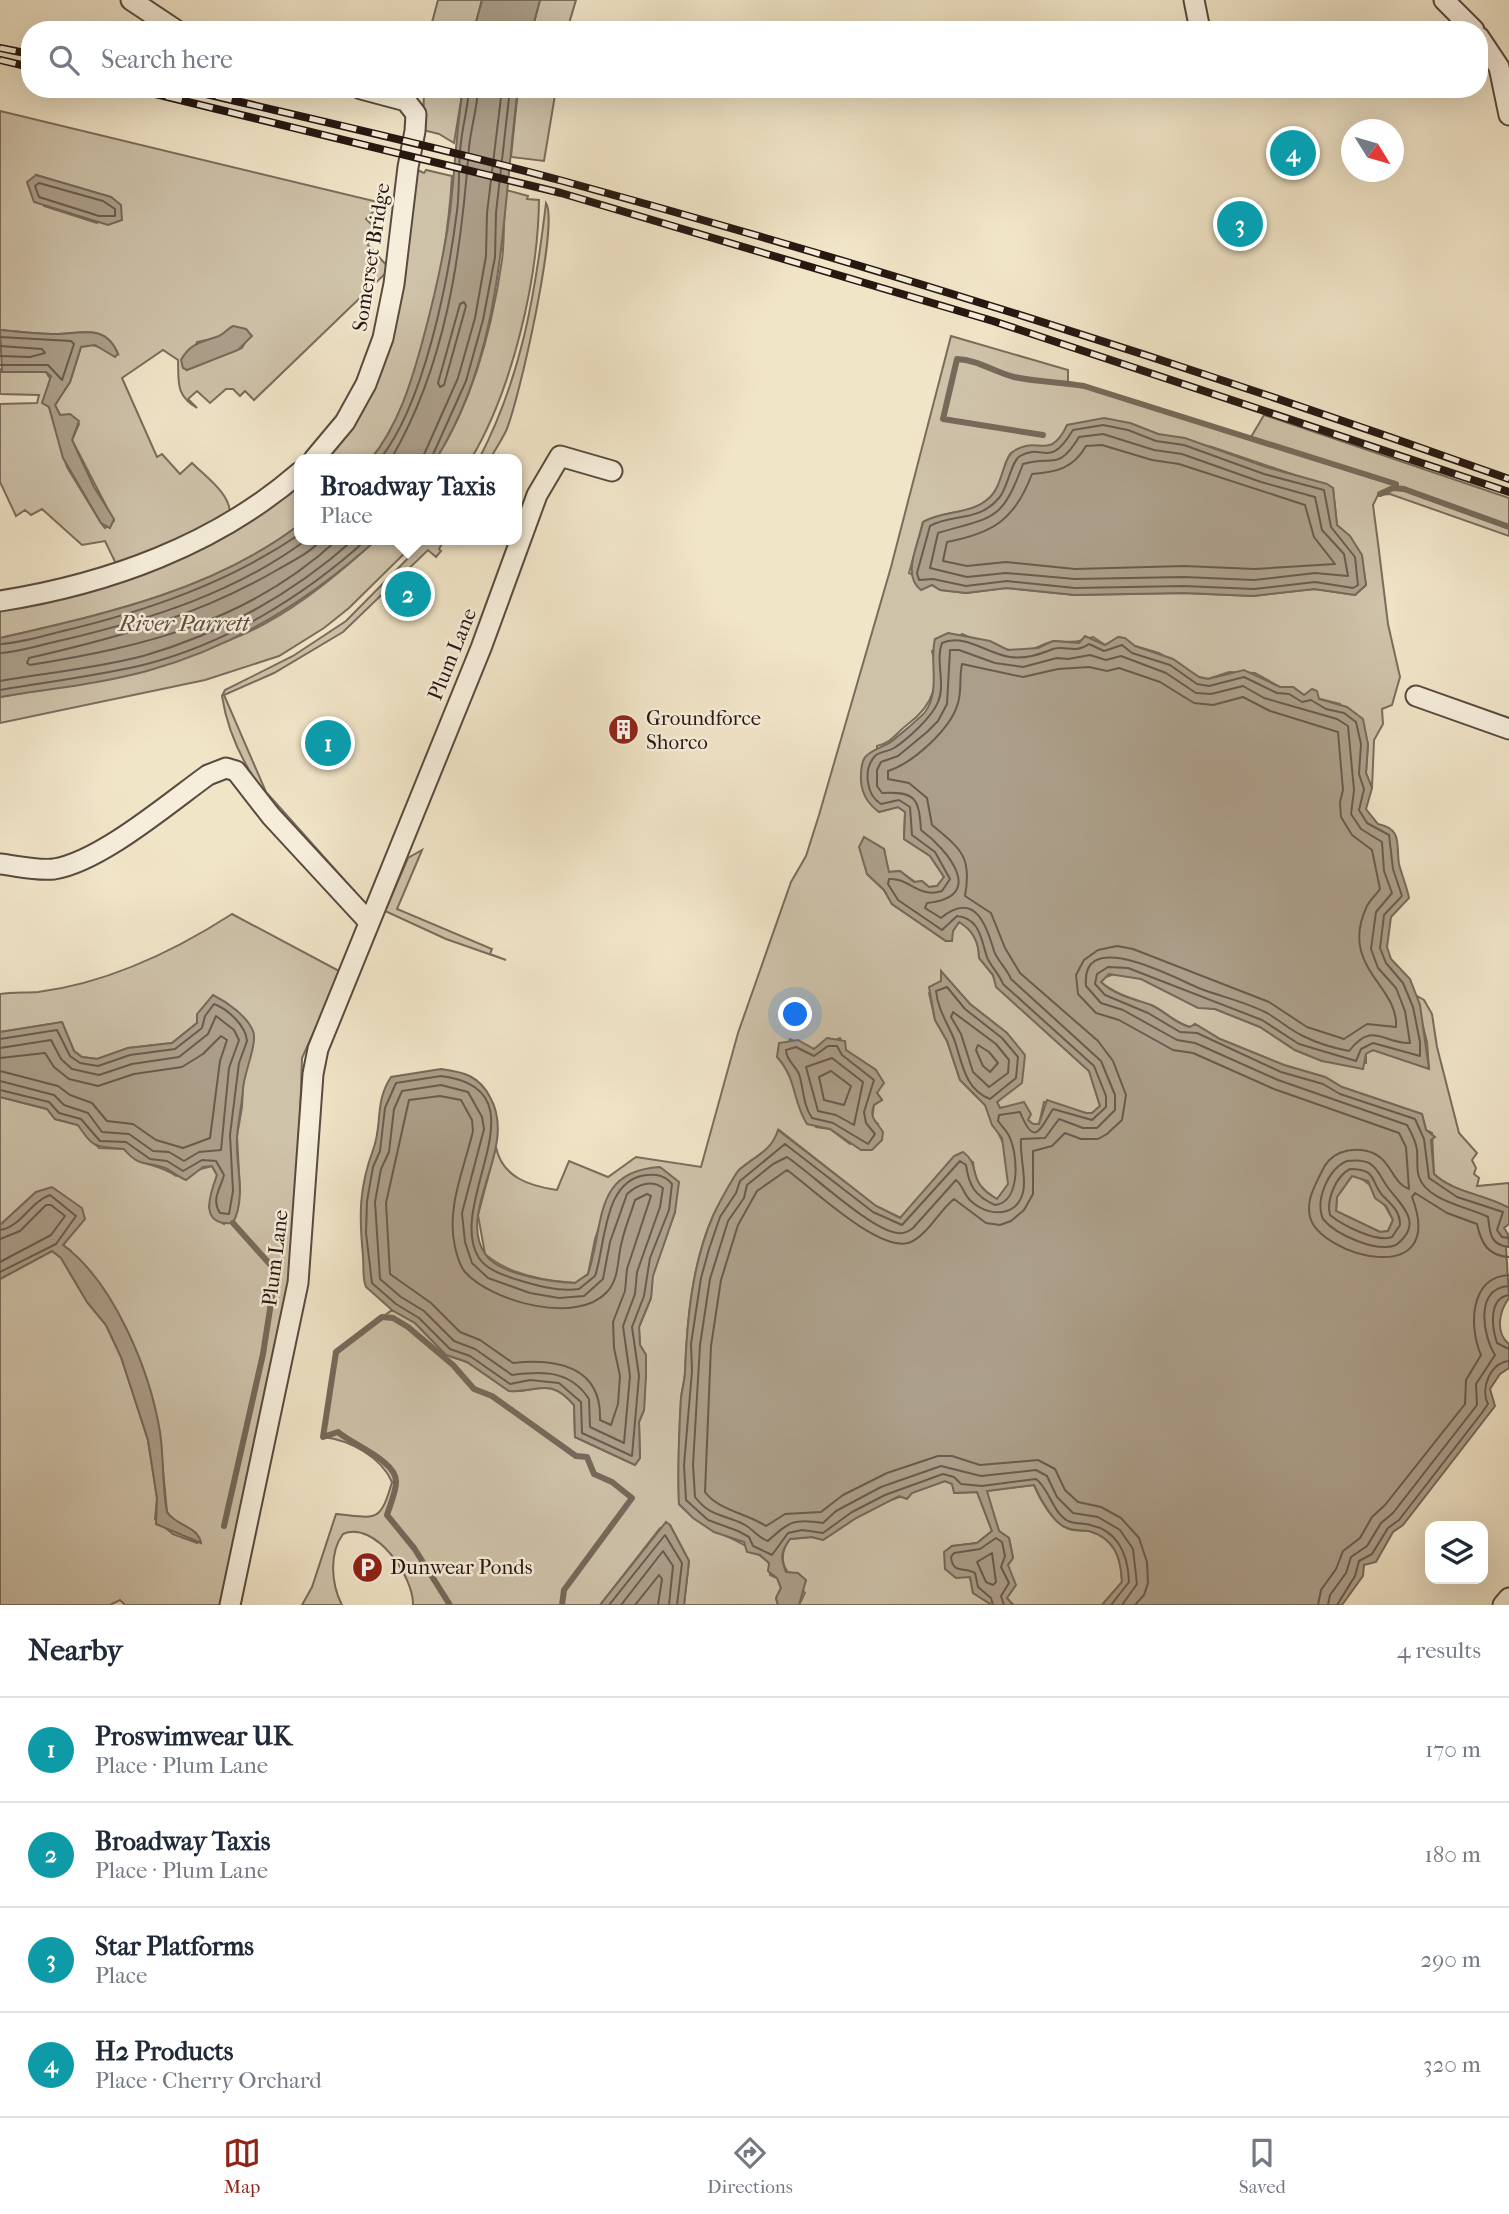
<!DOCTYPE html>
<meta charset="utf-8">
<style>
:root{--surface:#fff;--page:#f2f2f3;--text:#1f2937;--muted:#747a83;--line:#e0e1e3;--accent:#8f2418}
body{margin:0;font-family:"IM FELL French Canon",serif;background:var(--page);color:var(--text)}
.controls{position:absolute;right:21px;bottom:21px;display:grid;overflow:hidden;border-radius:14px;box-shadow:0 7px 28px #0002}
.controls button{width:63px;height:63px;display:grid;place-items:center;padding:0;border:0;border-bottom:2px solid var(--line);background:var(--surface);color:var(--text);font:35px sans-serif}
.compass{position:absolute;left:1341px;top:119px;width:63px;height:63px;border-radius:50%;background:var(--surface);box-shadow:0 7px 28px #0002;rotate:127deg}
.you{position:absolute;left:796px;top:1015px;width:24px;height:24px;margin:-18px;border:5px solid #fff;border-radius:50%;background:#1a73e8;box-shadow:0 0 0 10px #1a73e833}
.badge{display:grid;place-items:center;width:46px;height:46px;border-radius:50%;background:var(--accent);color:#fff;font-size:23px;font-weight:700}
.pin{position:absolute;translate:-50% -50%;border:4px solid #fff;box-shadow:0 2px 7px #0006}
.popup{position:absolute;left:294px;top:454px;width:228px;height:91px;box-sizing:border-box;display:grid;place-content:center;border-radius:14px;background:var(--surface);filter:drop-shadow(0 2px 5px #0005);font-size:23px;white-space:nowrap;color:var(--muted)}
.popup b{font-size:26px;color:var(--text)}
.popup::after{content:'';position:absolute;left:50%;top:100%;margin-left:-14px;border:14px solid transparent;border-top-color:var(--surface)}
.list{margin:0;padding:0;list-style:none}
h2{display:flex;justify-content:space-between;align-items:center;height:91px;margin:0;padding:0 28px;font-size:30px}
h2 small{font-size:23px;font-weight:400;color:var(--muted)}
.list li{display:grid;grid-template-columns:46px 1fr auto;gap:21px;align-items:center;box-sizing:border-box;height:105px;padding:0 28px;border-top:2px solid var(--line)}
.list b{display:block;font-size:26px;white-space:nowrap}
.list p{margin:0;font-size:23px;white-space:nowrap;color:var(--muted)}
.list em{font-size:23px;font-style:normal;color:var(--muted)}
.icon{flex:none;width:38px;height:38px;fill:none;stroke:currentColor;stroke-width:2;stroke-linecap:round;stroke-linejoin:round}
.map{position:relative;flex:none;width:1509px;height:1605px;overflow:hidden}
.search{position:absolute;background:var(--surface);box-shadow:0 7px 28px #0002;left:21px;right:21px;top:21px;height:77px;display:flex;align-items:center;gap:18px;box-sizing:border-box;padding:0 24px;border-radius:28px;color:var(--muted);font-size:26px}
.sheet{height:511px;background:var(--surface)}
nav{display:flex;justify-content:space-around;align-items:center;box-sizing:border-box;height:98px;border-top:2px solid var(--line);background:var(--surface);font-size:19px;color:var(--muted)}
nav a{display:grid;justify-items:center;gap:4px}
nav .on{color:var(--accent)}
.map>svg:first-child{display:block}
.green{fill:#cec2a9;stroke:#7a6c5d;stroke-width:2;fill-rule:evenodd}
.water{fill:#ac9f8a;stroke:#76695a;stroke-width:2;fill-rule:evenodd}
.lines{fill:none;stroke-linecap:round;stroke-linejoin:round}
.shore{stroke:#695b4e;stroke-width:2}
.stream{stroke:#76695a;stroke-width:6}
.minor-casing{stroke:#594a3f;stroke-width:23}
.minor{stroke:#f6eedb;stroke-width:19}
.rail-casing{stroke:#261711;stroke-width:8}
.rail{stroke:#f6eedb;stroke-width:5;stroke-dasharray:16;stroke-linecap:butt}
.labels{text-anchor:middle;stroke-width:5;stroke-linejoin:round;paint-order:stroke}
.street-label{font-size:21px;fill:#261711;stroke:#f6eedb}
.poi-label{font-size:21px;fill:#261711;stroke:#f6eedb;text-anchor:start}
.water-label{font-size:23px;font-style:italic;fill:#5c4d41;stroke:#f6eedb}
</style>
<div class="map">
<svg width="1509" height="1605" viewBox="0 0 1509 1605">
<rect width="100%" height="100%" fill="#f1e5c8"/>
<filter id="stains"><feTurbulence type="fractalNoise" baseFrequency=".00286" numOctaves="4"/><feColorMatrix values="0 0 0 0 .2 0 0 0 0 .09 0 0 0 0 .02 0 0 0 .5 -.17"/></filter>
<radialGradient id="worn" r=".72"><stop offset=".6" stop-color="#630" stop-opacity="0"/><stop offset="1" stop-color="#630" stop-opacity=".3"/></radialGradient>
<g class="green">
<polygon points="438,0 482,0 474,30 430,30"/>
<polygon points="540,0 576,0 567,30 532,30"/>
<polygon points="424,89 463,89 454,143 439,134 423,130"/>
<polygon points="518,89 556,89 544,161 511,157"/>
<path d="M0 111 382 203 366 219 380 233 367 244 390 269 254 400 245 391 240 396 233 389H226L210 403 197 391 188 399 197 408C175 395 179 382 178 360L163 350 122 378 157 457 162 454 180 474 192 463C206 477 231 494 230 515L118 568 105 541 82 545 42 509 31 515 25 510 16 516 0 482V404L37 403 39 395 0 394V369L4 372H46L51 380 43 403 49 407 67 467 101 523 105 528 114 521 72 440 79 424 70 415H60L55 405 70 382 81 347 90 344 118 354C105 323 81 334 56 334 37 334 19 332 0 330ZM36 175 111 197 97 223 44 206ZM246 331 250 334 242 348 187 370 197 342Z"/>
<path d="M413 168 424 173 426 170 452 176C447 258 423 394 371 459H322L360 408Z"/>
<path d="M506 190 528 196 527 199 539 200C538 281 512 390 471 459H436C474 399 492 329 502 260 505 237 503 213 506 190Z"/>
<path d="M546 203C559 223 519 401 506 431 501 441 495 450 490 459H479C522 376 535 295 546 203Z"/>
<path d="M951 336 1068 370V385L1085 386 1251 437 1264 415 1509 498V536L1390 494 1378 495 1373 505 1378 543 1388 624 1400 677 1392 705 1382 709 1383 724 1374 740 1372 788 1366 773 1368 744 1340 704 1304 695 1293 687H1280L1255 673 1229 672 1208 679 1199 677 1159 653 1135 646 1119 637 1105 645 1093 637C1079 643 1071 642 1056 641 1047 641 1035 650 1025 651 1006 652 980 641 962 634L932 651C940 683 934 705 908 724 896 733 893 742 877 746L879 812 898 807 905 812 904 839 930 856 944 877 937 886 929 887 922 881 915 882 900 871 888 872 884 849 864 838 867 874 884 890 892 904 946 941 959 922C973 930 979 942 979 958L993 975 997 987 1089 1071 1100 1106 1092 1113H1086L1044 1102 1039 1124H1033L1011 1107 1000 1108 997 1102 1022 1082 1007 1033 970 1004 941 972V981L929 993 935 1020 947 1041 960 1080 985 1105 1006 1149 1009 1184 997 1199C980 1189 975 1182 973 1162L954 1157 901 1218 876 1206 779 1130C771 1152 756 1155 739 1170 736 1173 716 1210 713 1216 692 1264 687 1320 685 1371 685 1380 682 1389 681 1398 679 1433 678 1469 679 1504 709 1536 738 1534 769 1563L770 1575 777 1578 781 1588 776 1598 778 1605H684L689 1561 670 1525 660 1528 600 1605H413C414 1577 375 1520 343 1534 329 1553 331 1584 342 1605H302L312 1587 336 1514C376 1518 380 1524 392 1482 381 1457 350 1440 323 1437L336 1352 392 1310 415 1323 446 1355 467 1362 509 1391C538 1393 549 1376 574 1405L575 1437 635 1465 640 1458 639 1422 644 1410 646 1355 640 1345 639 1327 651 1298 652 1276 675 1212 608 1200 595 1239 588 1274 575 1283C544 1281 509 1275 485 1254L478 1215 496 1147C502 1177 529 1186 557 1190L569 1161 608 1177 636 1157 701 1167 738 1033 791 882 806 856 819 815 891 567ZM1130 423 1158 434 1212 447 1333 488 1337 525C1358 543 1362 558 1366 585L1355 595 1315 589 1253 596 1184 593 1075 595 1006 588 966 593 941 590 909 573 923 522C945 509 977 516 994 493 1004 481 1002 464 1011 453L1027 446 1049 447 1060 440ZM840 1038 846 1050 876 1070 879 1088 877 1093 882 1100 874 1105 872 1119 878 1124 850 1144 830 1129 816 1127 784 1064 790 1039 814 1049Z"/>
<path d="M299 480V525C212 591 104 614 0 638V606L120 579Z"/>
<path d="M376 540H418L349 608 324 628 279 656 205 680 0 723V697C77 684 154 669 227 641 282 621 333 579 376 540Z"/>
<path d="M426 540H444L439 549 441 551 436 557 428 550 343 632 274 673 224 695 266 792 367 905 365 908C309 846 235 783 222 696L225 690 293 656 346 621Z"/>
<polygon points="422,850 397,909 492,949 490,954 506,960 446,939 385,911 408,858"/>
<path d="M232 914 341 972 302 1058 296 1240 274 1367 224 1605H125L120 1600 110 1605H0V1279L52 1251 61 1258 87 1302 106 1325 121 1357 148 1440 157 1498 155 1519 173 1534 197 1543 196 1533 171 1518 167 1512 159 1429 71 1251 63 1245 84 1219 36 1192 0 1225V1097L47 1109 55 1119 78 1125 99 1148 124 1149C138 1167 159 1163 176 1176L212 1166 217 1175 209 1207 214 1218 224 1224 240 1191 237 1136 242 1107 246 1020 235 1010 197 1023 172 1043 128 1048 97 1059 82 1057 74 1051 62 1022 0 1032V994C13 992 25 993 38 992 108 983 173 952 232 914Z"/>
<path d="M1117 973 1142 979 1198 1007 1215 1009 1260 1027 1295 1050 1322 1061 1366 1063V1053L1373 1050 1429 1068 1427 1042 1415 995 1424 1000 1432 1014 1437 1047 1459 1133 1477 1153 1472 1160 1476 1168 1474 1174 1479 1178 1477 1186 1509 1183V1208C1485 1194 1454 1193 1434 1174L1432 1133 1426 1130 1422 1114 1342 1087 1325 1077 1284 1065 1220 1039 1195 1024 1191 1027C1176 1024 1165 1011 1151 1005 1137 1000 1114 994 1101 982L1103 978Z"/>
<path d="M1352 1176C1372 1178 1384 1204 1393 1220L1388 1231 1380 1232 1336 1211 1337 1197Z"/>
<path d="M945 1481 952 1484 955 1493 977 1492 992 1531 977 1543 952 1546 970 1577 973 1593 992 1605H799L805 1593C789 1575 773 1562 790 1539L812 1537 823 1540 856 1518 888 1501Z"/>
<path d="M1034 1485C1039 1498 1054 1524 1067 1528 1073 1531 1082 1530 1089 1531 1115 1538 1121 1558 1122 1582L1102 1605H1014L1007 1599 1008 1565 1013 1558 1009 1538 999 1531 986 1491Z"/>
</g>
<g class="water">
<polygon points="482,0 540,0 532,30 474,30"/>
<path d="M463 89H518C501 215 506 347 436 459H371C398 426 411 383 422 343 434 299 444 256 450 212 455 171 456 130 463 89Z"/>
<polygon points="36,175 111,197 121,205 122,220 108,225 34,202 27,182"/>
<path d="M233 326 246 329 252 336 238 350 187 370 183 368 181 360C190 343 202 342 219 336 225 333 227 329 233 326Z"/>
<path d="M0 330C19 332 37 334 56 334 80 334 106 323 118 354L115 357 95 345 81 347 70 382 55 405 60 415 70 414 79 421 72 440 94 487 114 519 110 528 101 523 63 458 49 407 42 403 51 376 46 372H2Z"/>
<path d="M1104 418 1130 423 1158 434 1185 438 1266 467 1327 484 1333 488 1337 525 1350 536 1362 555 1366 585 1355 595 1314 589 1253 596 1184 593 1075 595 1007 588 966 593 940 590 932 585 921 590C901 575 919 544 923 522 944 510 971 515 989 498 1003 486 1002 459 1014 451 1037 435 1050 462 1067 425Z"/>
<path d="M299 525 300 540H376C310 600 234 647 147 671 99 684 49 689 0 697V638C104 614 212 591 299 525Z"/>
<path d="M948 633 990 641 1008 650 1038 648 1053 641 1079 643 1085 636 1105 645 1118 637 1125 638 1135 646 1173 659 1199 677 1208 679 1244 670 1280 687H1293L1304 695 1312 689 1317 691 1319 699 1347 707 1363 719 1368 744 1366 773 1372 788 1366 809 1378 824C1403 829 1396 845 1399 864 1402 876 1407 887 1409 898L1391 917 1387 947 1391 959 1410 979 1420 1005 1429 1069 1373 1050 1366 1054 1363 1069 1322 1061 1295 1050 1260 1027 1215 1009 1198 1008 1141 979 1109 974 1101 982C1114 995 1137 1000 1151 1005 1165 1011 1175 1024 1190 1027L1195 1024 1220 1039 1284 1065 1325 1077 1342 1087 1422 1114 1426 1130 1435 1137 1431 1140 1434 1174C1454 1193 1485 1194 1509 1208V1224L1504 1228 1508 1234 1509 1246 1506 1247 1509 1298C1499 1311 1495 1333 1509 1344V1368L1500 1374 1490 1389 1495 1406 1403 1525 1393 1532 1376 1562 1364 1565 1363 1576 1342 1605H1102L1122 1582C1121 1557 1114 1538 1089 1531 1082 1530 1073 1531 1067 1528 1054 1524 1039 1497 1034 1485L987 1491 999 1531 1009 1538 1013 1558 1008 1565 1016 1585 1007 1598 1013 1605H992L973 1593 970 1577 956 1578 945 1569 944 1552 952 1546 977 1543 992 1531 977 1492 954 1493 952 1484 945 1481 912 1493 907 1499 899 1496 856 1518 823 1540 812 1537 790 1539C781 1551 780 1558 786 1572L798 1573 806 1580 799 1605H778L776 1598 781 1588 777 1578 768 1571 769 1563 760 1555 747 1552 744 1542 714 1532 693 1518 679 1504C677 1469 679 1433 681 1398 682 1389 685 1380 685 1371 687 1320 692 1264 713 1216 716 1208 735 1174 739 1170 756 1155 771 1152 778 1130L876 1206 900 1218 954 1156 963 1152C982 1165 965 1181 997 1199L1008 1184 1002 1138 992 1125 985 1105 960 1080 947 1041 935 1020 929 987 941 981V971L970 1004 1007 1033 1025 1055 1022 1083 997 1102 1000 1108 1024 1102 1031 1114 1028 1120 1033 1124H1039L1047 1100 1086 1113H1092L1100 1106 1089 1071 996 987 993 975 979 958C979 942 973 930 959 922L953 931 952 941H946L892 904 884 890 867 874 859 847 864 837 884 849 889 872 900 871 914 882 922 881 929 887 937 886 944 877 930 856 904 839 905 812 898 807 879 812C868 804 862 795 861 781 860 752 868 754 889 743 893 741 923 715 925 712 941 690 929 662 935 639ZM1352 1176 1368 1181 1375 1198 1386 1206 1393 1220 1388 1231 1380 1232 1336 1211 1337 1197Z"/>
<path d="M213 995C227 1002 247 1016 253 1031 258 1043 244 1072 243 1089 242 1105 238 1121 237 1137 235 1165 247 1196 233 1223 198 1226 210 1194 217 1175L212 1166 203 1167 186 1180C178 1177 172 1171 165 1168 148 1161 139 1168 124 1149 96 1146 94 1150 78 1125L55 1119 47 1109 0 1097V1032L62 1022 74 1051 82 1057 97 1059 128 1048 172 1043 197 1023V1014Z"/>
<path d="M827 1038 845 1041 846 1050 876 1070 884 1083 877 1093 882 1100 874 1105C869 1118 876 1121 883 1132L882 1140 872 1150H861L830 1129 807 1124C792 1100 797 1079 777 1057L779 1043 798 1040 814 1049Z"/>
<path d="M441 1069C464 1072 479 1076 490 1097 519 1148 456 1210 485 1254 498 1275 553 1282 575 1283L588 1274C605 1224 592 1171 660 1167L679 1182 675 1212 653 1276 651 1298 639 1327 640 1345 646 1355V1376L644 1410 639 1422 640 1458 635 1465 575 1437 574 1405C549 1376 538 1393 509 1391L467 1362 446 1355 415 1323 392 1310 366 1287C362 1277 364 1267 363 1256 359 1215 359 1188 373 1150 383 1124 374 1103 391 1077Z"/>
<path d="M52 1187 82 1208 85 1219 63 1245C114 1282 150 1371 160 1432 164 1458 162 1486 167 1512 176 1526 198 1526 201 1543L156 1524 157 1498 148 1440 121 1357 106 1325 87 1302 61 1258 52 1251 0 1279V1225L36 1192Z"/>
<polygon points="666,1522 670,1525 689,1561 684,1605 600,1605"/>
</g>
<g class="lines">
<g class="shore">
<polygon points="39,183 103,201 115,209 115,216 99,216 39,197 35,186"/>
<polygon points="464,302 466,306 444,385 440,387 438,383 460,304"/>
<polyline points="0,337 71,341 74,344 62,380 48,365 0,365"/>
<polyline points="0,346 42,349 45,353 30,357 0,356"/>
<path d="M1103 425 1128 430 1156 441 1184 445 1264 474 1324 490 1331 527 1355 557 1358 585 1353 588 1315 582 1254 589 1184 586 1075 588 1007 581 966 586 933 579 919 580 917 573 930 526C952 513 978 523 999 498 1008 488 1011 461 1020 456 1044 442 1048 471 1073 430Z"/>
<path d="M1103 434 1154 450 1182 454 1261 482 1315 497 1322 530 1344 554 1348 576 1315 573 1254 580 1184 577 1075 579 1006 573 967 577 930 568 938 533C994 516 1001 523 1023 464 1052 455 1058 472 1079 437Z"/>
<path d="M1102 445 1152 460 1179 464 1305 505 1314 537 1335 564 1255 569 1184 566 1075 569 1006 562 967 566 943 561 947 542C994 533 1015 519 1032 474 1056 472 1073 469 1086 446Z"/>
<path d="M380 459C424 404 448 282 457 211 460 188 458 165 461 142 463 124 468 107 469 89"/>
<path d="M391 459C446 365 461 255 469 147 471 128 477 109 478 89"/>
<polyline points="422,459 458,378 475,318 486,256 487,213 502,89"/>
<polyline points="431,459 466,381 483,320 495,257 496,213 510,89"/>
<path d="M321 540C310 553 292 561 277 570 198 616 116 638 29 658L27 663 30 665C146 646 248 622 337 540"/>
<path d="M0 644C21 643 42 636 63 631 147 611 228 583 300 534"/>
<path d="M0 653C21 652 43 644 63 640 148 620 235 593 306 540"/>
<path d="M0 681C47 673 97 668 143 656 220 634 293 594 353 540"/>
<path d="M0 690C47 682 96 676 143 665 226 644 303 597 366 540"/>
<path d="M947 987 965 1009 1002 1038 1018 1057 1016 1078 990 1099C964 1089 962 1061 954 1039 947 1022 938 1010 936 991Z"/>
<polygon points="953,1012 996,1044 1009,1060 1008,1073 989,1087 973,1072 961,1034 951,1017"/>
<path d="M0 1039 57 1030 70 1056 80 1063 98 1066 130 1055 175 1049 202 1028 205 1016 214 1004C228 1009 246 1026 247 1041L239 1063 230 1135 233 1191 229 1214 220 1213C211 1199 220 1190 224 1175L216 1161 202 1160 183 1171 167 1161 150 1159 126 1142 100 1141 81 1119 59 1113 49 1102 0 1090"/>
<polygon points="978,1045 989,1052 998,1063 990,1072 983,1066 976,1050"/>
<path d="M828 1046H837L842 1055 874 1080 864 1112 866 1123 875 1134 868 1144 833 1123 812 1118C803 1105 804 1090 799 1074 795 1065 786 1060 786 1050L796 1047 814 1056Z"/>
<polyline points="0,1048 51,1040 61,1059 72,1069 99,1075 132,1064 179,1057 208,1034 216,1016 234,1030 239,1040 229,1068 221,1150 199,1152 184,1161 169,1152 153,1151 129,1134 102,1132 88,1113 64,1105 54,1095 0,1081"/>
<polyline points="0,1058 45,1053 54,1067 69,1079 98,1086 134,1074 182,1067 203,1054 221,1036 227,1040 220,1061 210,1138 183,1148 156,1140 133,1124 107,1121 92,1103 70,1095 58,1086 0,1071"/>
<polygon points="832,1058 863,1082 854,1125 836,1115 818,1111 806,1067"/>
<polygon points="831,1071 851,1086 844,1105 824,1100 819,1077"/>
<path d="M441 1076C549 1089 444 1203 479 1258 487 1270 503 1275 515 1279 535 1285 558 1292 579 1289L595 1276C606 1244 603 1179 647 1175 658 1174 665 1176 672 1184L669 1210 650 1258 644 1296 632 1327 639 1376 632 1456 582 1433 581 1402 559 1383 530 1380 510 1384 470 1356 450 1349 419 1318 396 1304 372 1283 366 1233 367 1201 373 1167 380 1151 385 1108 396 1083Z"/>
<path d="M441 1085 468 1092 482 1117 484 1129 462 1213 465 1242 472 1263 488 1278 530 1293 559 1298 584 1296 603 1279 610 1242 627 1194C637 1185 651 1179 663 1188L660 1207 637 1272 635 1294 623 1326 630 1376 624 1443 590 1427 589 1399C570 1370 543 1371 512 1375L475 1349 454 1341 424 1311 401 1297 380 1279 375 1202 381 1169 389 1152 394 1109 402 1091Z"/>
<path d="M440 1096 461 1100 472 1120 473 1131C464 1169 446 1208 455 1247 457 1255 459 1265 465 1272 492 1302 577 1325 607 1292 620 1278 617 1258 622 1241 625 1227 631 1214 635 1200L647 1194 651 1196 627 1269 625 1291 613 1322 614 1348 620 1376 618 1404 611 1425 600 1420C602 1366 556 1358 513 1363L480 1340 460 1332 431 1303 390 1274 386 1203 409 1100Z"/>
<path d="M1347 1161C1377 1157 1376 1172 1389 1189 1404 1208 1423 1224 1396 1245 1377 1253 1336 1235 1323 1219 1315 1200 1328 1169 1347 1161Z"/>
<path d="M1350 1169C1378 1169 1370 1182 1383 1196 1392 1205 1400 1211 1400 1225L1392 1237C1377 1243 1342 1225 1330 1215 1326 1200 1336 1176 1350 1169Z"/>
<path d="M0 1230C21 1227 30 1202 50 1195L76 1216 56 1244 0 1272"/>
<polyline points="0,1239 20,1231 46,1205 51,1205 65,1216 51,1235 0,1262"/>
<path d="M1509 1295C1488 1298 1492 1328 1497 1343L1509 1349"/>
<polygon points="992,1553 996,1582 993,1585 986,1582 977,1562"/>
<polyline points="609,1605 665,1535 682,1563 677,1605"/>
<polyline points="621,1605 663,1551 673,1566 669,1605"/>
<polyline points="635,1605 659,1575 662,1579 658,1605"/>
<path d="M993 1605 991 1598 978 1587 975 1573C964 1566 953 1575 951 1557L954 1553 980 1549 996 1538 1002 1542 1005 1556 1001 1567 1009 1583 1001 1596 1004 1605"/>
<path d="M1111 1605 1129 1582C1128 1555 1119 1531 1090 1525 1084 1523 1074 1524 1068 1521 1052 1512 1049 1488 1036 1479L982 1486 961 1484 954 1477 943 1474 885 1495 852 1512 823 1533 802 1530 788 1533 772 1555 753 1546 749 1537 738 1531 708 1520 686 1500 684 1465 692 1371 691 1344 701 1278 709 1249 720 1217 736 1193 740 1181 785 1144 873 1212 902 1225 960 1161 966 1165C969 1186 975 1196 995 1205 1022 1202 1018 1151 1008 1134 1005 1129 1001 1125 998 1121L999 1115 1020 1112C1034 1147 1039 1131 1053 1109L1092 1120 1106 1107V1096L1094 1066 1003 984C999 973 988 964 986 954 981 938 979 918 957 916L942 930 898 900 888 884 889 879C908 877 919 899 942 891L950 879 935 852 912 835 910 807 899 800 881 804C866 795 863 769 875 756 880 751 888 752 894 748 908 739 932 717 938 702 946 684 935 660 942 643 964 633 988 654 1010 657 1026 659 1038 655 1053 649 1065 645 1076 654 1089 644L1104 651 1122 645 1132 653 1170 665 1197 684 1209 686 1244 677 1277 693 1289 694 1302 702 1311 700 1326 709 1344 713 1356 722 1361 744 1359 774 1364 789 1359 810 1367 823 1389 835 1393 869 1402 896 1384 915 1380 948 1386 963 1403 983 1413 1007 1420 1042V1056L1373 1043 1361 1049 1356 1061 1299 1044 1262 1020 1128 968 1108 967 1097 974 1095 984 1105 995 1148 1013 1180 1032 1197 1033 1281 1072 1323 1084 1340 1094 1415 1119 1424 1139 1429 1178 1457 1197 1503 1212 1497 1230 1502 1237 1509 1238"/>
<path d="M1122 1605 1137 1584 1133 1549 1120 1530 1098 1517 1073 1513 1057 1497 1047 1476 1036 1470 981 1476 941 1466 881 1487 836 1511 823 1523C793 1518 789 1522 768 1541 758 1538 754 1530 745 1525 725 1514 711 1518 695 1497L693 1465 700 1345 710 1279 728 1221 744 1198 747 1185 773 1164 787 1157C812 1174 872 1231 898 1233 904 1234 908 1232 913 1228L956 1180C963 1185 964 1196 972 1202 993 1220 1024 1215 1024 1183 1024 1168 1020 1153 1021 1139L1045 1138 1059 1119 1083 1128H1097L1115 1110V1095L1101 1061 1011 979C1007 969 997 960 994 951 986 923 974 891 941 918L925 908 927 903C987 897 948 850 921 830 919 799 916 791 882 793L877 786V770L881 762 898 756 927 732 938 721 947 704 950 650H959L995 663 1023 667 1057 658 1068 659 1090 655 1106 660 1121 656 1166 673 1196 693 1211 694 1243 686 1264 698 1337 719 1348 726 1354 790 1351 814 1361 829 1382 842 1384 871 1392 893 1376 912 1371 949 1378 968 1396 988 1405 1011 1410 1043C1383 1044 1373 1020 1349 1051 1333 1048 1317 1043 1303 1036 1290 1030 1279 1020 1267 1013 1246 1002 1223 997 1201 989 1180 981 1080 924 1086 986L1101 1003 1123 1010 1177 1040 1195 1043 1278 1080 1407 1125C1411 1132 1416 1142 1417 1150 1418 1160 1416 1168 1419 1177 1427 1201 1469 1207 1488 1217 1490 1231 1489 1245 1509 1247"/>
<path d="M1135 1605 1144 1595 1148 1583 1147 1562 1139 1538 1121 1518 1101 1507 1078 1502 1065 1490 1055 1469 1038 1460 980 1465 952 1456H938L887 1473 843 1495 821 1512 785 1514 766 1526C746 1513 718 1510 705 1492L711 1346 721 1280 738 1225 757 1191 787 1170C812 1188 881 1255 911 1242 928 1234 939 1211 954 1199L986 1223 1000 1225 1011 1221 1024 1210 1033 1194V1151L1052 1146 1065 1133 1081 1139H1098L1107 1134 1122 1120 1126 1095 1113 1061 1098 1041 1020 973 1005 948 991 913 965 896C972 857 962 850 932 825L927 798 909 783 888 779V771C913 763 951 729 958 703 962 691 959 677 962 664L1023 677 1058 669 1089 667 1107 671 1119 668 1160 682 1194 703 1213 705 1243 697 1270 711 1338 732 1343 790 1340 802 1341 817 1352 835 1372 850 1380 889C1376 895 1370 900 1367 906 1338 967 1399 985 1396 1027L1367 1024 1344 1039 1307 1027 1269 1002 1133 949 1117 946 1098 950 1084 960 1076 975 1078 994 1096 1013 1119 1020 1173 1050 1193 1053 1274 1089 1399 1133 1406 1147 1409 1189C1391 1183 1392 1157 1367 1151 1348 1147 1330 1153 1322 1171 1315 1186 1306 1199 1310 1217 1320 1256 1448 1291 1412 1197L1415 1193 1447 1213 1477 1224C1481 1243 1488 1256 1509 1257"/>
<path d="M1318 1605 1321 1590 1336 1569 1343 1551 1360 1538 1372 1517 1385 1505 1465 1404 1466 1380 1481 1355C1469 1328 1469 1277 1509 1275"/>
<path d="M1328 1605 1330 1595 1346 1573 1351 1557 1367 1546 1381 1523 1393 1513 1477 1405 1476 1384 1495 1355C1483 1336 1474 1288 1509 1286"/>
<path d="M1337 1605 1355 1576 1359 1561 1372 1554 1388 1528 1399 1520 1481 1414 1488 1404C1480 1389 1490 1363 1509 1361"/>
</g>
<g class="stream">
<path d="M1043 435 943 419 957 359C978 360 994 372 1014 377 1037 382 1061 382 1084 386L1396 484"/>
<polyline points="1380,494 1393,488 1404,489 1509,527"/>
<polyline points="224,1526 263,1354 276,1271 233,1223"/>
<path d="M450 1605 414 1548 387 1515C390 1505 396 1492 396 1482 397 1461 351 1444 338 1432L323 1437 336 1352 382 1317 393 1318 408 1327 453 1365 474 1389 492 1396 576 1456 587 1457 594 1474 612 1482 632 1498 564 1590 562 1605"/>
</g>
<defs>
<g id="minor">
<polyline points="131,0 176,30"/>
<polyline points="1194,0 1200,30"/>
<polyline points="1444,0 1474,30"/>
<polyline points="1479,37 1499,67 1509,115"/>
<polyline points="314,459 345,422 366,384 383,338 394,284 408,167 415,131 416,114 406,101 361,89"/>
<path d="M0 601C108 584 216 545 300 472"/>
<polyline points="1416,696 1509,729"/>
<path d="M0 864C17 866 37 871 54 869 100 862 169 803 208 775L226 768 236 771 271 816 369 922"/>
<polyline points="230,1605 298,1283 313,1074 318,1049 481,648 537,495 560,456 612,471"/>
<polyline points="1503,1605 1509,1598"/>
</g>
</defs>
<use href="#minor" class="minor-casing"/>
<use href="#minor" class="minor"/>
<defs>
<g id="rail">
<polyline points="0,48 30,54"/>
<polyline points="0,60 30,67"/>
<polyline points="135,89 561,193 993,321 1509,492"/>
<path d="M185 89C311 119 438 147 563 181 882 268 1198 368 1509 479"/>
</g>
</defs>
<use href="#rail" class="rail-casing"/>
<use href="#rail" class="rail"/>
</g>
<defs>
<symbol id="building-disc" viewBox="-11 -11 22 22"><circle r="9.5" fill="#8f2418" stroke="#f6eedb"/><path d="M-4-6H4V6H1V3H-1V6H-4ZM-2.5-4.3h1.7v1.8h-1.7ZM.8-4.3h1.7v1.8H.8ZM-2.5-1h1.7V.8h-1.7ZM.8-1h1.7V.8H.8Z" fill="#fff"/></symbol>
<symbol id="parking-disc" viewBox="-11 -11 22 22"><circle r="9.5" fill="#8f2418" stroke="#f6eedb"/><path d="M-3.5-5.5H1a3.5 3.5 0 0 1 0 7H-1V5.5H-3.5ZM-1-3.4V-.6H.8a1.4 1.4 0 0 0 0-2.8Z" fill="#fff"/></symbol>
</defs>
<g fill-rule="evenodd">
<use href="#building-disc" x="606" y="712" width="35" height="35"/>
<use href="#parking-disc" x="350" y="1550" width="35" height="35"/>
</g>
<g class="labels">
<g class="street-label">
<text transform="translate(371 257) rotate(-81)" y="7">Somerset Bridge</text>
<text transform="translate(452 654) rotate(-68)" y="7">Plum Lane</text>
<text transform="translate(275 1258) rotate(-83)" y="7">Plum Lane</text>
</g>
<g class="poi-label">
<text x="646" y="725">Groundforce<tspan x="646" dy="24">Shorco</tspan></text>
<text x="390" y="1574">Dunwear Ponds</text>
</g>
<g class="water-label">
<text x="184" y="631">River Parrett</text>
</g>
</g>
<rect width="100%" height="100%" filter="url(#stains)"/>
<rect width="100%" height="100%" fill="url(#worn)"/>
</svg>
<div class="controls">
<button><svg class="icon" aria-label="layers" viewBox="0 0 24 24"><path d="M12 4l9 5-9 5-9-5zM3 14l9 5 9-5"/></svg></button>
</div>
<svg class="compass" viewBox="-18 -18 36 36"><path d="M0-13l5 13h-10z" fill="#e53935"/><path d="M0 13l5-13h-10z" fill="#747a83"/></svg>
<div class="you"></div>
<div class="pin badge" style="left:328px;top:743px;background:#0f9aa8">1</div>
<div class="pin badge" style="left:408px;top:594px;background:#0f9aa8">2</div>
<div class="popup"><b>Broadway Taxis</b>Place</div>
<div class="pin badge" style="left:1240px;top:224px;background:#0f9aa8">3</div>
<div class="pin badge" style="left:1293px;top:153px;background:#0f9aa8">4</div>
<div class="search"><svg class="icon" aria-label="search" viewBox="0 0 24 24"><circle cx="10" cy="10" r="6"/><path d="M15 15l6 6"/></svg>Search here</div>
</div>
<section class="sheet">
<h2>Nearby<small>4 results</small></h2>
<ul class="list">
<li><span class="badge" style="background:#0f9aa8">1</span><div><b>Proswimwear UK</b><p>Place · Plum Lane</p></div><em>170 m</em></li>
<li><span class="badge" style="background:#0f9aa8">2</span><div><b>Broadway Taxis</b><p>Place · Plum Lane</p></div><em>180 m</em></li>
<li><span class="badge" style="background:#0f9aa8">3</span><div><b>Star Platforms</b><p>Place</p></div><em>290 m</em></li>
<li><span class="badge" style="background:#0f9aa8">4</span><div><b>H2 Products</b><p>Place · Cherry Orchard</p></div><em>320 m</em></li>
</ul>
</section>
<nav>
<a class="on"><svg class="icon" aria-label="map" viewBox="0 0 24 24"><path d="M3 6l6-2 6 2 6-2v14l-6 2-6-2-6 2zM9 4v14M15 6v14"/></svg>Map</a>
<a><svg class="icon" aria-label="directions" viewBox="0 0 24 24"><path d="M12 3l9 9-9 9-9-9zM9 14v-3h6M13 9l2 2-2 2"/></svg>Directions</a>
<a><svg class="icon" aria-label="saved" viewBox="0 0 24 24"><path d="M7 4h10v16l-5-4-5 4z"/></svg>Saved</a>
</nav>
